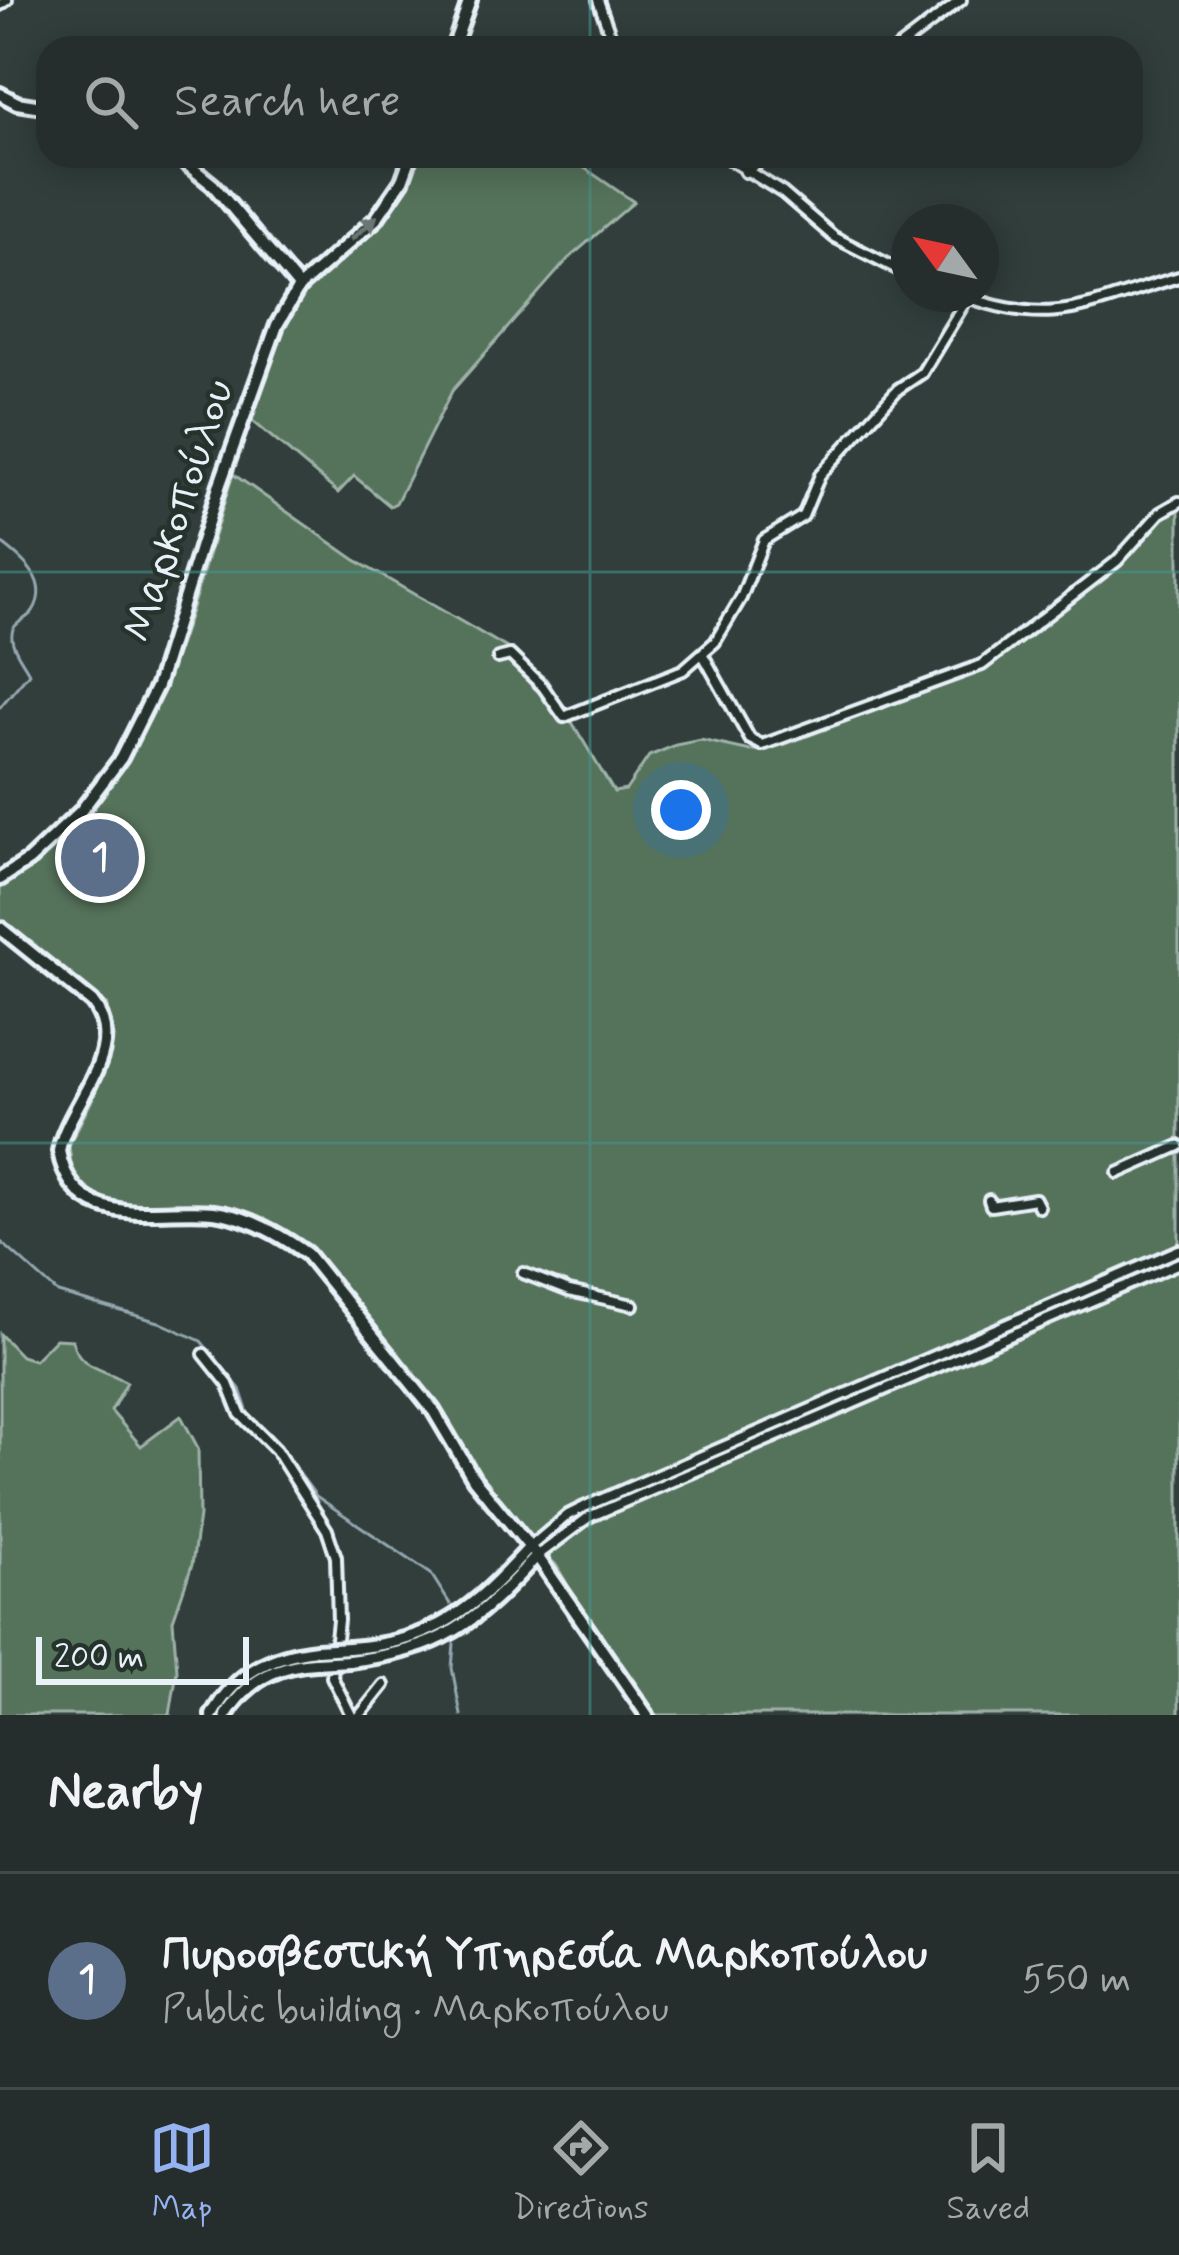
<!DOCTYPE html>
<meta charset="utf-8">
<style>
:root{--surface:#252e2c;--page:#313a38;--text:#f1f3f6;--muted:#a3a8a9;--line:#424a48;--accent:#95b2f1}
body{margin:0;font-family:Mynerve,sans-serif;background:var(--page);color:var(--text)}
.compass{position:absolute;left:891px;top:204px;width:108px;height:108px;border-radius:50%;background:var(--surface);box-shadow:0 6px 30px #0003;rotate:303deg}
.scale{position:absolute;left:36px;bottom:30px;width:213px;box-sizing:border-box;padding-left:12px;border:6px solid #e8f1f8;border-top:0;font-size:33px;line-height:42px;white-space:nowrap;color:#e8f1f8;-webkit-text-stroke:9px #26332d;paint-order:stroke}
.you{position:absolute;left:681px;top:810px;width:42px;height:42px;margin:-30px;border:9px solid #fff;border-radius:50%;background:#1a73e8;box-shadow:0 0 0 18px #1a73e833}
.badge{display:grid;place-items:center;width:78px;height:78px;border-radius:50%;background:var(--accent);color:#fff;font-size:39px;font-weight:700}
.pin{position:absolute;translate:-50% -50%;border:6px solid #fff;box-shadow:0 3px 12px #0006}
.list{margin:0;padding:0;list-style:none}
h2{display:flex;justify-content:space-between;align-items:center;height:156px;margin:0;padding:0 48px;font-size:51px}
h2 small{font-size:39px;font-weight:400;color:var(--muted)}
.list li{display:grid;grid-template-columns:78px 1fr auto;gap:36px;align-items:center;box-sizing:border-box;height:216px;padding:0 48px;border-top:3px solid var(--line)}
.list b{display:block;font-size:45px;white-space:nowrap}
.list p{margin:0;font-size:39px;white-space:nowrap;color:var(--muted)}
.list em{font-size:39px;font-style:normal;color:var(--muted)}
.icon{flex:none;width:66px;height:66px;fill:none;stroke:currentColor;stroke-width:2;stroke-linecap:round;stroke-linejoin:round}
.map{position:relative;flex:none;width:1179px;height:1715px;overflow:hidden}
.search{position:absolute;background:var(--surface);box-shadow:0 6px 30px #0003;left:36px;right:36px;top:36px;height:132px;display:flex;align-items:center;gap:30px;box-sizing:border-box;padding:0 42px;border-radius:36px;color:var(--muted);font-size:45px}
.sheet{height:372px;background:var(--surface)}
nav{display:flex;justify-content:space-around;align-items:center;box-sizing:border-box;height:168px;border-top:3px solid var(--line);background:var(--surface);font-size:33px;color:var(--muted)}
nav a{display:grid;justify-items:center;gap:6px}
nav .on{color:var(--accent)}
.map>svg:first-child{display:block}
.green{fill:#54725a;stroke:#9eb2a9;stroke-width:3}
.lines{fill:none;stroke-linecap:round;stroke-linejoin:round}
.stream{stroke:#94a7b0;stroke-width:3}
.street-casing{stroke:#e8f1f8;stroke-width:16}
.secondary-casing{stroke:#e8f1f8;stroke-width:20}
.street{stroke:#26332d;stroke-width:8}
.secondary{stroke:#26332d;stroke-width:10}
.secondary-bridge-casing{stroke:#e8f1f8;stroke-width:20;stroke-linecap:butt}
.secondary-bridge{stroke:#26332d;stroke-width:10}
.oneway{fill:#6a7674}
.grid{fill:none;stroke:#459590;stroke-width:3;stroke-opacity:0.55}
.labels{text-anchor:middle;stroke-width:9;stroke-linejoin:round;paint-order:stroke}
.street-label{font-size:45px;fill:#e8f1f8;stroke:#26332d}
</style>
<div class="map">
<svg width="1179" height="1715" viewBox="0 0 1179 1715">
<rect width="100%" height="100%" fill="#313e3b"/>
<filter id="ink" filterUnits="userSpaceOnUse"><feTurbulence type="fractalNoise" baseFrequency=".00833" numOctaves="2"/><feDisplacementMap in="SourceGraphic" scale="24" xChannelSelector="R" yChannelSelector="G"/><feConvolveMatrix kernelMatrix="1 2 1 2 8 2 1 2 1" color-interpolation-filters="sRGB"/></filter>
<g filter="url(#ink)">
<g class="green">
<path d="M415 156H567L634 202 568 259 452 391 396 503 390 506 354 476 338 493 249 418C262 378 274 331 299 297 324 262 367 242 392 207 403 192 409 173 415 156Z"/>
<path d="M233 474 360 563 507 648 546 679 614 792 626 790 649 756 676 745 701 740 751 751 783 745 963 678 1115 566 1162 515 1179 506V1715H652L598 1637 556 1565 516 1526 479 1480 412 1373 310 1245 234 1211 133 1207 108 1202 86 1188 72 1172 69 1145 95 1094 110 1046 107 1005 0 923V885C151 807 185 623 233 474Z"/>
<path d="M0 1334 21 1356 34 1360 55 1339 72 1340C79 1369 103 1368 127 1382L111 1411 141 1446 181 1416 198 1448 199 1516 192 1565 173 1620 177 1671 170 1715H0Z"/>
</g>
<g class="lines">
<g class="stream">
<path d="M0 542C20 557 52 581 33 611 25 622 10 622 12 639 13 650 24 663 29 673L0 707"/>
<polyline points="0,1241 58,1293 159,1322 201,1341 240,1389 249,1416 269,1433 316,1496 431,1574 450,1604"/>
<polyline points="454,1644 452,1668 461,1715"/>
</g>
<defs>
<g id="street">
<polyline points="598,0 615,48"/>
<polyline points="0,5 7,0"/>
<polyline points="898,48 961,0"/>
<polyline points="724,156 783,193 834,237 909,275"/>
<polyline points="745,172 767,156"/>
<path d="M959 294C1056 331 1089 303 1179 277"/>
<polyline points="703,655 750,739 762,745 982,665 1117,561 1160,513 1179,502"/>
<polyline points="498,658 510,655 543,687 564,717 683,670 715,642 741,598 764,540 803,516 820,475 898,389 922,373 968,297"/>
<polyline points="1118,1173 1179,1146"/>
<polyline points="989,1200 991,1206 1035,1199 1039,1207"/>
<polyline points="523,1273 569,1291 633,1305"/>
<polyline points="204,1354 228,1384 240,1414 276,1450 327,1530 336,1557 338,1620 332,1677 351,1715"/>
<polyline points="530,1547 568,1515 584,1507 1179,1250"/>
<polyline points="537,1556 589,1517 1179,1263"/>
<polyline points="360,1715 384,1685"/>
</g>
<g id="secondary">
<polyline points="453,48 470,0"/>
<polyline points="0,94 17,103 48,108"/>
<polyline points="177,156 213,185 299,287"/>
<polyline points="0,879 29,860 80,812 121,758 157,686 220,484 277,325 299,287 376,219 402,181 411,156"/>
<path d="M0 928 92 1002C131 1049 67 1105 59 1151 74 1234 157 1206 214 1212 247 1216 281 1235 307 1254L433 1410 474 1479 537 1556 647 1715"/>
<path d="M349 1648C435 1643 474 1608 530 1547"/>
<path d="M349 1661C443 1650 475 1624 537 1556"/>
<path d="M212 1715C235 1673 271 1655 317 1650"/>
<path d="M226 1715C246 1682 276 1665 315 1663"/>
</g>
</defs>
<use href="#street" class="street-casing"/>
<use href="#secondary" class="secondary-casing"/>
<use href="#street" class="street"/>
<use href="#secondary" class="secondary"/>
<defs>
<g id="secondary-bridge">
<polyline points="317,1650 349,1648"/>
<polyline points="315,1663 349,1661"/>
</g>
</defs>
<use href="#secondary-bridge" class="secondary-bridge-casing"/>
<use href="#secondary-bridge" class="secondary-bridge"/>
</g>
<defs><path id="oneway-solid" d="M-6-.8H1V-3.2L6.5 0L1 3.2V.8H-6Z" transform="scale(3)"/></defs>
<use class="oneway" href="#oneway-solid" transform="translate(364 228) rotate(-42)"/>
</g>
<path class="grid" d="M590 0V48M590 156V1715M0 572H1179M0 1143H1179"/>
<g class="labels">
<g class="street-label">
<text transform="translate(176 510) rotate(-72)" y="16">Μαρκοπούλου</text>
</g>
</g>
</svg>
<svg class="compass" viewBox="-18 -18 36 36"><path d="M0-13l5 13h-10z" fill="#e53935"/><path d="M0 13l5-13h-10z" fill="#a3a8a9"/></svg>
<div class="scale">200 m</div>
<div class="you"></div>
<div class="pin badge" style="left:100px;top:858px;background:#5c6f8a">1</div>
<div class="search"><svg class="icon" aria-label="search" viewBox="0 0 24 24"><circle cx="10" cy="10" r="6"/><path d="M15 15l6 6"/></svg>Search here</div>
</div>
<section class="sheet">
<h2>Nearby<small></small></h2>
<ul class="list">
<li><span class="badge" style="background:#5c6f8a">1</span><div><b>Πυροσβεστική Υπηρεσία Μαρκοπούλου</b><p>Public building · Μαρκοπούλου</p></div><em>550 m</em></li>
</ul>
</section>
<nav>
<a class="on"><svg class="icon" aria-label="map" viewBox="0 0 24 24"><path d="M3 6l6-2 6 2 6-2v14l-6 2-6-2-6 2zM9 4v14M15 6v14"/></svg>Map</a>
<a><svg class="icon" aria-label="directions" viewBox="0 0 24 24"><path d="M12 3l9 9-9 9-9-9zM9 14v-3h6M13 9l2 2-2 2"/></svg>Directions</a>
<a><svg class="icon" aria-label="saved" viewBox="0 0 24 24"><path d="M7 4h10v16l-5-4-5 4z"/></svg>Saved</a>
</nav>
